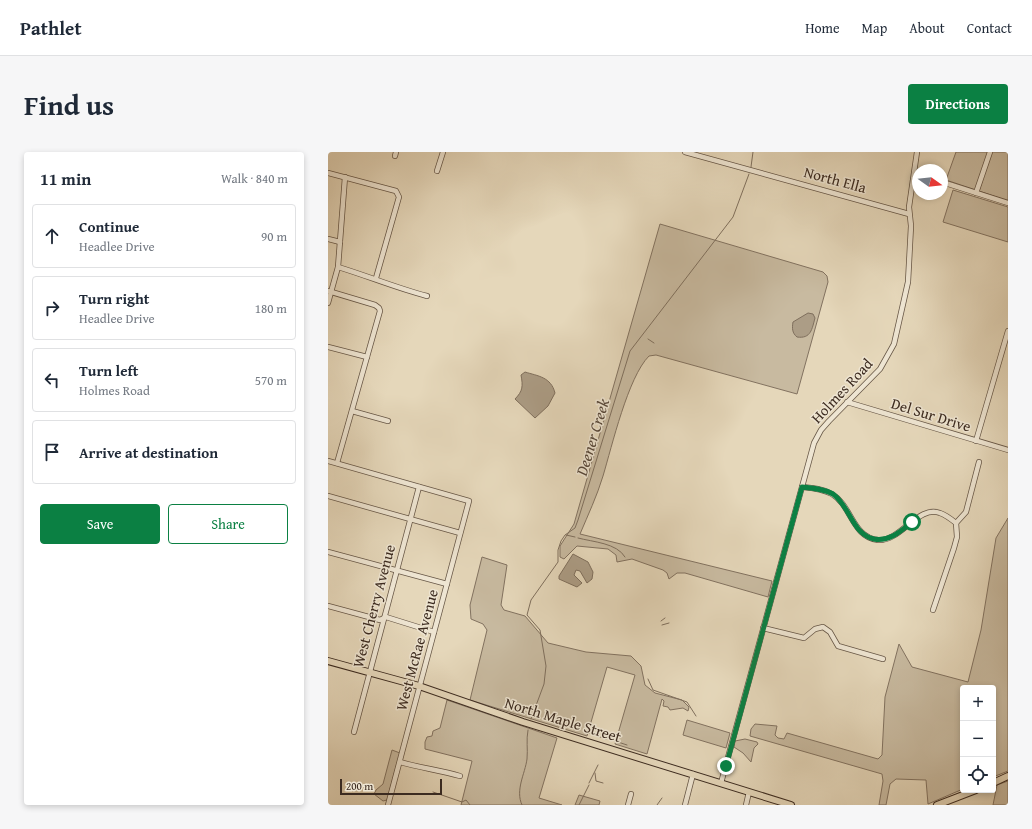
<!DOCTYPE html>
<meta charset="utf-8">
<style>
:root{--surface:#fff;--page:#f6f6f7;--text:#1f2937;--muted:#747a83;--line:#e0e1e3;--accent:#0b8043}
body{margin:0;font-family:"Gentium Book Plus",serif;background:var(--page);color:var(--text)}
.controls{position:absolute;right:12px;bottom:12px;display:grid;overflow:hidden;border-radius:4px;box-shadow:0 2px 6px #0003}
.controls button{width:36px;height:36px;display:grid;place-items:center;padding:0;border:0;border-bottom:1px solid var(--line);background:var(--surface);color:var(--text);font:20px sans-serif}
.compass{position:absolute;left:584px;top:12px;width:36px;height:36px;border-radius:50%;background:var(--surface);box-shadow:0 2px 6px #0003;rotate:105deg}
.scale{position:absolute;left:12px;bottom:10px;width:102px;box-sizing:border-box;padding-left:4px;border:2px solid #3c2b20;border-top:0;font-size:11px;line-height:14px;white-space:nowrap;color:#3c2b20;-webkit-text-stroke:3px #eee5d2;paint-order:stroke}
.stop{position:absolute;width:12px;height:12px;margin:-9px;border:3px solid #0b8043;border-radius:50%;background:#fff}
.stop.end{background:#0b8043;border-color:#fff;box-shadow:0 1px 4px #0008}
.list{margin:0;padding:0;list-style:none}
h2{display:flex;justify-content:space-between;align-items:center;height:52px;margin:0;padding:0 16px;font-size:17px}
h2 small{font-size:13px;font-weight:400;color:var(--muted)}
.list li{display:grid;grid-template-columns:26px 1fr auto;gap:12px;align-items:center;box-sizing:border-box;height:64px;margin:0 8px 8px;padding:0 8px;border:1px solid var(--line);border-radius:4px}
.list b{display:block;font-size:15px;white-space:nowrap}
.list p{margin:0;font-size:13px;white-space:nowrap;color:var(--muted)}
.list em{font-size:13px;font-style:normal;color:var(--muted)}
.actions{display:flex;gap:8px;padding:12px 16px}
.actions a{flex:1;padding:9px 0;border:1px solid var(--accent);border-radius:4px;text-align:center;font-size:14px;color:var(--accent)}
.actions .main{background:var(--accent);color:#fff}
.icon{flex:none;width:22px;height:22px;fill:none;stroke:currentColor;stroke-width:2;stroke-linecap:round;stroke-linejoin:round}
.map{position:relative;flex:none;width:680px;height:653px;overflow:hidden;border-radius:4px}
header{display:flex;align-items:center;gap:24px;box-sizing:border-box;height:56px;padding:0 20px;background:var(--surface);border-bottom:1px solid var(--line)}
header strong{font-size:19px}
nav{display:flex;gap:22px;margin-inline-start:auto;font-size:14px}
.intro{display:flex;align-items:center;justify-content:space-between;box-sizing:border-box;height:96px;padding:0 24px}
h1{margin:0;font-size:28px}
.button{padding:10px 18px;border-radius:4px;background:var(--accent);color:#fff;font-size:14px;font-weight:700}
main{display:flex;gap:24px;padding:0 24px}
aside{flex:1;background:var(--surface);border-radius:4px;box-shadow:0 2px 6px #0003}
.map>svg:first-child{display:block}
.green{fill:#c8baa0;stroke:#827260}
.water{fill:#ac9d86;stroke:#7f6f5d}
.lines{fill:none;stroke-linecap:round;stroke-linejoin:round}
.stream{stroke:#7f6f5d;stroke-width:1}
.minor-casing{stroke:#665646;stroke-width:6}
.major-casing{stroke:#3c2b20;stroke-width:8}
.minor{stroke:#eee5d2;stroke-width:4.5}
.major{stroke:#e5d7ba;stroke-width:6}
.route{stroke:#0b8043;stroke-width:5}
.labels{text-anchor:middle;stroke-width:3;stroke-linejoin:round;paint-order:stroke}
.street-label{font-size:15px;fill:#3c2b20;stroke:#eee5d2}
.water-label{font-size:16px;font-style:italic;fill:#58483a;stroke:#eee5d2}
</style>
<header>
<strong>Pathlet</strong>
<nav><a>Home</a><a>Map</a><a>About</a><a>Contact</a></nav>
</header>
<div class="intro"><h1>Find us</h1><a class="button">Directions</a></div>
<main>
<aside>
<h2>11 min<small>Walk · 840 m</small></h2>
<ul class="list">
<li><svg class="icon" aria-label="ahead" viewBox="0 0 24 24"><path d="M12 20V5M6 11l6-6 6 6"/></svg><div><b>Continue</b><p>Headlee Drive</p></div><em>90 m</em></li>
<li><svg class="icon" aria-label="right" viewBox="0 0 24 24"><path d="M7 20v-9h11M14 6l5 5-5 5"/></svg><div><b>Turn right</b><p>Headlee Drive</p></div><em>180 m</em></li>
<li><svg class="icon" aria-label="left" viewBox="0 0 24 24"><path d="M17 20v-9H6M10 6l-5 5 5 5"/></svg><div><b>Turn left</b><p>Holmes Road</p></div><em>570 m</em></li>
<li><svg class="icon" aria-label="arrive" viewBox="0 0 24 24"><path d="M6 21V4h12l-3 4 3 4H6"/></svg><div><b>Arrive at destination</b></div></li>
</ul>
<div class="actions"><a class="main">Save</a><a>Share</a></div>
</aside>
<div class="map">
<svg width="680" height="653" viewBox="0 0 680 653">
<rect width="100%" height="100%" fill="#e5d7ba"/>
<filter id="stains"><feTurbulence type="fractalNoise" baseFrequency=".005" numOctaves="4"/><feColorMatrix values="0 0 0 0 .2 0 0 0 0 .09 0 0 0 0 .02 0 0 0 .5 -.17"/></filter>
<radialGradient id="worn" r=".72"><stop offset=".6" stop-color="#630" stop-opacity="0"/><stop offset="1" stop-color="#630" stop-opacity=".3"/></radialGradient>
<g class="green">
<polygon points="628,0 660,0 648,38 618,28"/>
<polygon points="663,0 680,0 680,49 651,39"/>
<polygon points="625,38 680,55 680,90 615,70"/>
<path d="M332 72 495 120 499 124 500 130 469 242 328 203 321 204C300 225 284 294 275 324 269 344 260 363 252 382L444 429 440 445 357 421H349L341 427 339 421 335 418 304 407 289 410 288 403 280 397 249 394 236 407 232 405V394L246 372Z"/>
<polygon points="680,366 680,619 665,625 665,536 635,536 635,637 600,652 598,628 568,627 562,632 558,653 551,653 555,629 554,622 422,584 423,577 427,572 449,574 447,583 450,586 456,587 459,581 550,607 554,603 557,545 571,492 584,515 640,530 653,478 668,386"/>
<polygon points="154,405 179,413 173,453 176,458 197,464 220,491 258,500 303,504 313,514 317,533 327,541 354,548 361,555 360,559 355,556 342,558 340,555 335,554 336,549 334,547 319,602 287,592 307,523 279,515 259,584 142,548 159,478 155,472 143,467 142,453"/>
<polygon points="119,548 229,586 211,646 234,653 133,653 144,609 97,597 97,590 99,585 104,584 105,579 112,576"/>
<polygon points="359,568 402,581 398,596 355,583"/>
<polygon points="417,587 429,590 430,592 426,596 423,610 415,601 406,595 407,589"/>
<polygon points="64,598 72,601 59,648 55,649 46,642 48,638 55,632"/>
<polygon points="680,629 680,653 665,653 669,633"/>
<polygon points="251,643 272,649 271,653 247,653"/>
</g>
<g class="water">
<path d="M480 161 485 162 487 166C484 177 483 187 469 185 464 181 464 176 465 170Z"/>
<path d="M197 220C210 224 223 225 227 241L220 254 207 266 187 247C195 239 195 234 193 223Z"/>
<polygon points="245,402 260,410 265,420 264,427 259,431 252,419 248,418 246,423 254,431 249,435 231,427 231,424"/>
</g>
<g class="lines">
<g class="stream">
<polyline points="423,15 425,0"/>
<polyline points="320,187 326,191"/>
<polyline points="238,383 247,385"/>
<path d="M250 386C265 390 289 391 297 405"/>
<polyline points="333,469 337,466"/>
<polyline points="334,473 341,471"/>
<polyline points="320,527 325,538 359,550 368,564"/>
<polyline points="203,567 216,532 218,514 212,478 199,463 203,448 230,410 230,398 233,389 237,383 247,376 250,368 302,199 405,65 421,22"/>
<polyline points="261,581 278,587"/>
<polyline points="287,589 299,593"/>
<polyline points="267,621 268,629 275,631"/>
<polyline points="261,631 270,613"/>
<polyline points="105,640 134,650 138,648 142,653"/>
<path d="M194 653C187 638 197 622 199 607 200 597 198 588 200 578"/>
<polyline points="251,653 261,633"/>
<polyline points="329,653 334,646"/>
</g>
<defs>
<g id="minor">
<polyline points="357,0 581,62"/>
<polyline points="67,4 68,0"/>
<polyline points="109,19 115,0"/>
<polyline points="0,21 68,39 71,45 48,126"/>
<polyline points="614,30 680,51"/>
<polyline points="648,41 662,0"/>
<polyline points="0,87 12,90"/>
<path d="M10 115C40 124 68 136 99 144"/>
<polyline points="0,139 47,153 51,156 52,159 9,311"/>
<polyline points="0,151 10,115 17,25"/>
<polyline points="0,195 39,205"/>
<polyline points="519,250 680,298"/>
<polyline points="24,259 60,269"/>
<polyline points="648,289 680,179"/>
<polyline points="0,309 141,349 60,653"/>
<path d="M474 335C485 336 495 337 504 342 524 354 524 385 550 388 572 390 591 352 612 361 618 363 623 367 628 371"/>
<polyline points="0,344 132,381"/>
<polyline points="0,400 119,432"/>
<polyline points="0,454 52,468 58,465 106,480"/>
<polyline points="605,458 626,396 629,385 628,371 638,360 651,310"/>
<polyline points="435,476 476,486 487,477 495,475 502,480 510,494 555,507"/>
<polyline points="26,580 91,335"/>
<path d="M72 610C92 616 112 618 132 624"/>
<polyline points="393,631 486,291 493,278 501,269 552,217 566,192 580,130 583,74 581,55 589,0"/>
<polyline points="300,653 303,642"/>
<polyline points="357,653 365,622"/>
<polyline points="418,653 421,640"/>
</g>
<g id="major">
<polyline points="0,509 91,534 195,570 463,653"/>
<polyline points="665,631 680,624"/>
<polyline points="609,653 648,638"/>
</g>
</defs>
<use href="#minor" class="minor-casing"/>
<use href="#major" class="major-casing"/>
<use href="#minor" class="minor"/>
<use href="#major" class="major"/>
</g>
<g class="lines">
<path class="route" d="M398 614 474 335C485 336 496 337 505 342 522 354 524 382 546 387 561 390 573 379 584 370"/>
</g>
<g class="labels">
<g class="street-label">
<text transform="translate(507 28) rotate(15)" y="5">North Ella</text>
<text transform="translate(514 239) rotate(-47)" y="5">Holmes Road</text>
<text transform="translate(603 263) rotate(17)" y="5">Del Sur Drive</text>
<text transform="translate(46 454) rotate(-75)" y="5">West Cherry Avenue</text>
<text transform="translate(89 498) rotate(-75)" y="5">West McRae Avenue</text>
<text transform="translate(235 568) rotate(17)" y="5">North Maple Street</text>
</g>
<g class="water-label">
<text transform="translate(264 285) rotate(-73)" y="6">Deener Creek</text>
</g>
</g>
<rect width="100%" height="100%" filter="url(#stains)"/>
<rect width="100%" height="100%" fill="url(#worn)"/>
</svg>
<div class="controls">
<button>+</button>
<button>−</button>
<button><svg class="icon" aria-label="locate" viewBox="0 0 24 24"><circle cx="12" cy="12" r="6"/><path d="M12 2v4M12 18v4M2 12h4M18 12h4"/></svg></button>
</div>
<svg class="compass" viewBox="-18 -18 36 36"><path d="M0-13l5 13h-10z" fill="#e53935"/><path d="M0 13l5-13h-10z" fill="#747a83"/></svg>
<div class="scale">200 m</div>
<div class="stop" style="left:584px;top:370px"></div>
<div class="stop end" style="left:398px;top:614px"></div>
</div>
</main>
